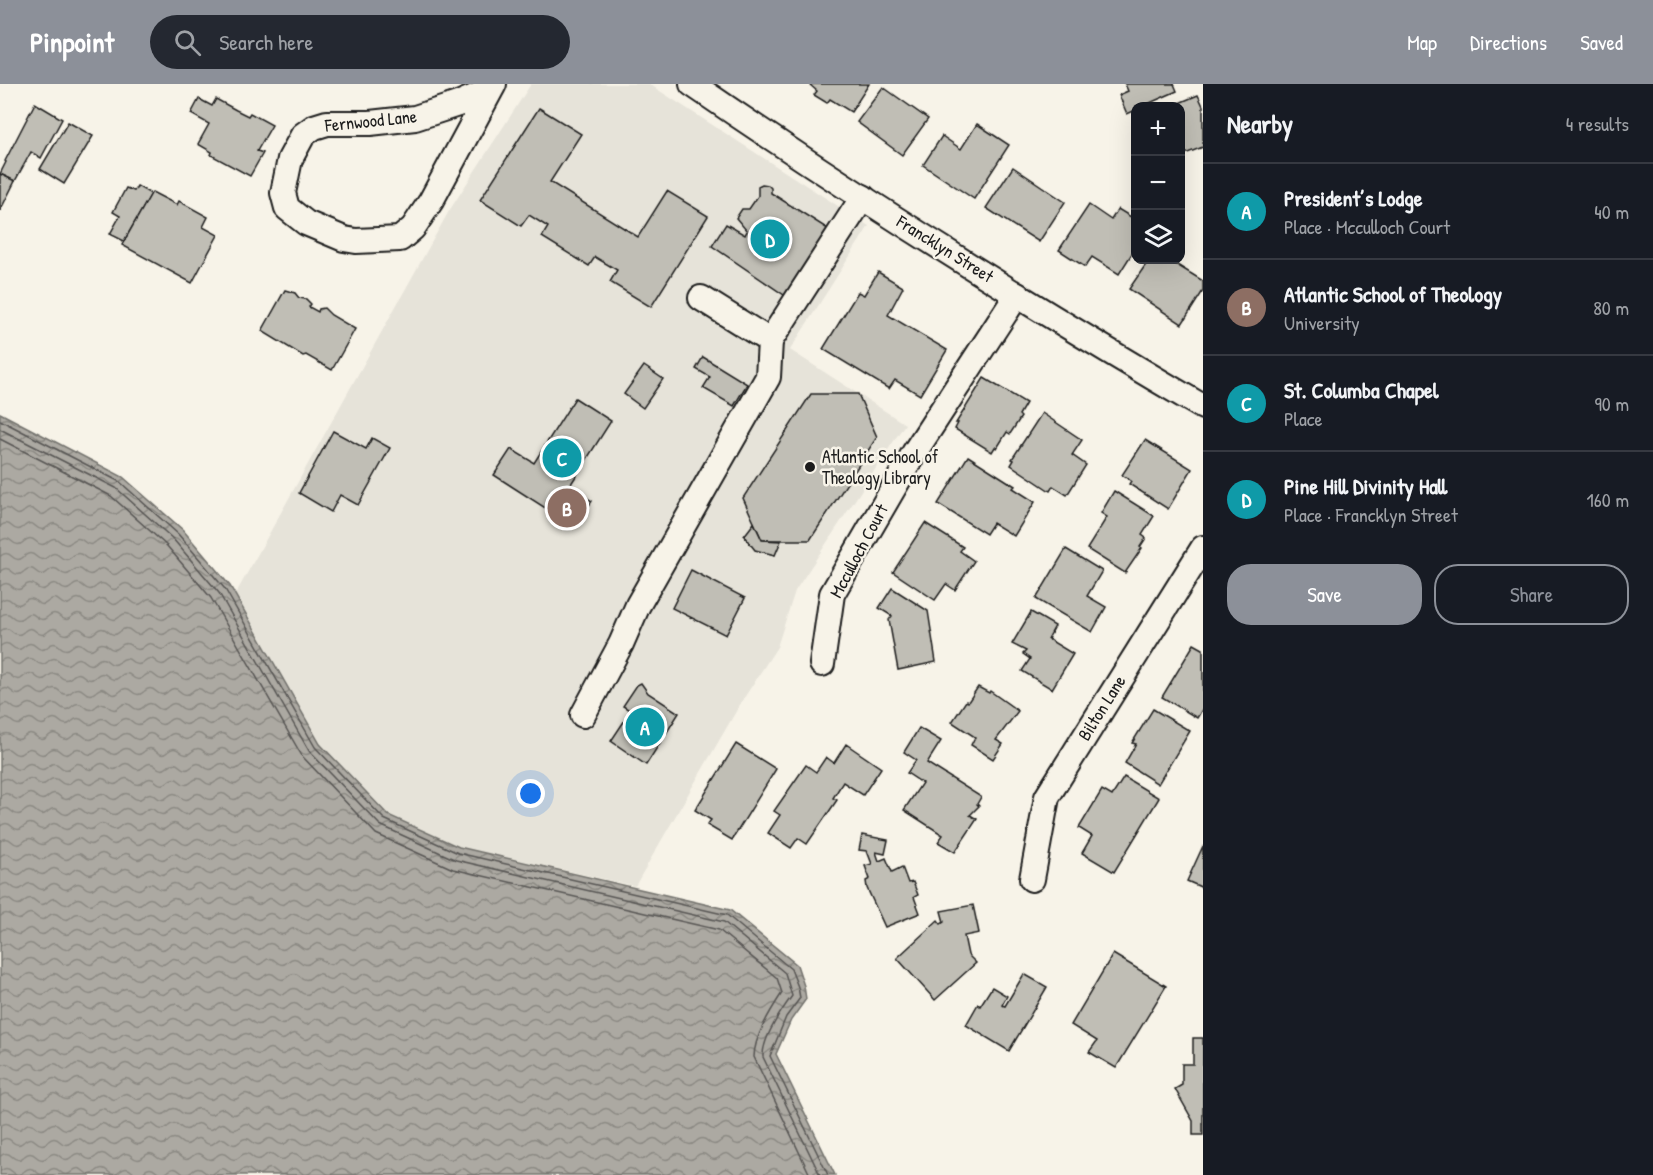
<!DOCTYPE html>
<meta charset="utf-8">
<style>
:root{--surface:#171b24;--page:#242831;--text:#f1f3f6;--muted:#9ea1a6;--line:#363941;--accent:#8c9099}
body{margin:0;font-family:"Patrick Hand",sans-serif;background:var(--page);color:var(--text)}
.controls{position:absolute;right:18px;top:18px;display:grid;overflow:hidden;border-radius:12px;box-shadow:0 6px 24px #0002}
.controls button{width:54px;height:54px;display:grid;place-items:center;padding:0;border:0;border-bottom:2px solid var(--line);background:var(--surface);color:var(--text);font:30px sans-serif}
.you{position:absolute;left:531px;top:710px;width:21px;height:21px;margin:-15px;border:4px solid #fff;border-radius:50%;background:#1a73e8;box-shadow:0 0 0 9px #1a73e833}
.badge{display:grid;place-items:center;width:39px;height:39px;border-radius:50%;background:var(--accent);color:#fff;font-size:20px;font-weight:700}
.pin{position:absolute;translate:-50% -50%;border:3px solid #fff;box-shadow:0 2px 6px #0006}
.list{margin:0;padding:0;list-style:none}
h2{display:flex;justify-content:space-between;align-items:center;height:78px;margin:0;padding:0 24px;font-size:26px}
h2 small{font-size:20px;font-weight:400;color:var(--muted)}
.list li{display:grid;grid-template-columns:39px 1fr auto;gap:18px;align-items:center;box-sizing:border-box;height:96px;padding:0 24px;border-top:2px solid var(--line)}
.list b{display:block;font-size:22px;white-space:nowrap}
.list p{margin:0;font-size:20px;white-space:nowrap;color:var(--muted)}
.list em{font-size:20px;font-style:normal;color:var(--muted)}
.actions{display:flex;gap:12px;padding:18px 24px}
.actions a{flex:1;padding:14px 0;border:2px solid var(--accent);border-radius:24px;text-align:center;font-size:21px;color:var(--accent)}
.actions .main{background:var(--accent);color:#fff}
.icon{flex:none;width:33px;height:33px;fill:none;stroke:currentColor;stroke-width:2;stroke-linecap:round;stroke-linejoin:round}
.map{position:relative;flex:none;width:1203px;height:1091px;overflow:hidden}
header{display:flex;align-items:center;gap:36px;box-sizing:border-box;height:84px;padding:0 30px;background:var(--accent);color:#fff}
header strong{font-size:28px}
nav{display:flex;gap:33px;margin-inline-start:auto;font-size:21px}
.search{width:420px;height:54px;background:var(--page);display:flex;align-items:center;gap:15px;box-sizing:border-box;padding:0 21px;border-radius:33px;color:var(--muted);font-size:22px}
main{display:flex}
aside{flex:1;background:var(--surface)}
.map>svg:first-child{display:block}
.built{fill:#e6e3d9}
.water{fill:url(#water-waves);stroke:#72716c;stroke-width:1.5}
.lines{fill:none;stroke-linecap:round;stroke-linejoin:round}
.shore{stroke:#565452;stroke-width:1.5}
.building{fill:#c0beb5;stroke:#1c1c1c;stroke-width:1.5}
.minor-casing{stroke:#1c1c1c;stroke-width:28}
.minor{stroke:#f7f3e8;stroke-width:24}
.poi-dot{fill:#1c1c1c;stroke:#f7f3e8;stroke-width:2}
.labels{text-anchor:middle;stroke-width:5;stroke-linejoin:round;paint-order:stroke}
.street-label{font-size:18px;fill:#1c1c1c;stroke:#f7f3e8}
.poi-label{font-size:18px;fill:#1c1c1c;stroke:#f7f3e8;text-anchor:start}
</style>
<header>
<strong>Pinpoint</strong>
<div class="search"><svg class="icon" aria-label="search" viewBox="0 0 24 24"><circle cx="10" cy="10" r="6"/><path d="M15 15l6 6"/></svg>Search here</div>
<nav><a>Map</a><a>Directions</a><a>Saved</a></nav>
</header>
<main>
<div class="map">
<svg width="1203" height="1091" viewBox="0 0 1203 1091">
<defs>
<pattern id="water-waves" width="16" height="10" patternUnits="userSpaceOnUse" patternTransform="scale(1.5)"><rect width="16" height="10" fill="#aca9a2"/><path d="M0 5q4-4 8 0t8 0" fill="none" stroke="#8b8983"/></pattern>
</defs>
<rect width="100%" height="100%" fill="#f7f3e8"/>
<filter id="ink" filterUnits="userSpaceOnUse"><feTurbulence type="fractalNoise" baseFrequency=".0167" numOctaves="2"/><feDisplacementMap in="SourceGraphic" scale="12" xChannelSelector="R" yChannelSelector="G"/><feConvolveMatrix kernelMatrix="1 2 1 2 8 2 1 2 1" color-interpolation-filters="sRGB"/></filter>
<g filter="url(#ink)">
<polygon class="built" points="531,0 649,0 869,142 790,266 905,340 795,507 777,563 742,617 635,802 459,763 388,731 320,660 235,511 449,127"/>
<polygon class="water" points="0,329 123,393 183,446 230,502 320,660 388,731 459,763 730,826 797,881 804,902 806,915 791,936 776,970 835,1091 0,1091"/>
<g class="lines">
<g class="shore">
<polyline points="0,336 120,398 178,450 225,505 315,663 384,735 458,769 727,831 791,885 798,903 800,914 786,933 770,972 828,1091"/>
<path d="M0 345 116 404 173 455 219 509 309 667 380 741 456 776 724 838 785 889 792 912C781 927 762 954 763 973L820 1091"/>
<path d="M0 355 111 412 167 462 211 514 302 672 376 750 453 785 719 846 777 894 782 909C771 926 754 953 754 973L810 1091"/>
</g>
</g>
<g class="building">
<polygon points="809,0 869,0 851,28 830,15 827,19 814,11 817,7"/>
<polygon points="1125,0 1174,0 1177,7 1143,22 1136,22 1136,26 1127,30 1119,11 1128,7"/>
<polygon points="883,3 928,35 902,71 857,38"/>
<polygon points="1198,11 1203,22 1203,63 1180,72 1180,22 1172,22"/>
<polygon points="199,15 212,22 216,15 236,26 248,32 250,29 272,41 257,67 263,69 250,92 211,71 212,68 198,60 209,40 191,30"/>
<polygon points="35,19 62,35 41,74 31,68 15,97 0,90 6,78 5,77"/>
<polygon points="539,24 581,50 550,98 638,153 667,107 708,132 651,223 610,198 617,186 595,173 589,182 542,153 548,143 529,131 521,142 480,116"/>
<polygon points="68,38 93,52 64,100 40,85"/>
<polygon points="977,40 1009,61 974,115 923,81 942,52 961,65"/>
<polygon points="1013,83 1065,118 1039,158 986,124"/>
<polygon points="0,90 15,97 0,127"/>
<polygon points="762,100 768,101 771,104 771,109 828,145 787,213 712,162 726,140 745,151 747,147 736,134 742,125 749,125 758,112 758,102"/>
<polygon points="137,102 151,110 124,157 110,150 120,132 113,128 126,104 134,107"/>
<polygon points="152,108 177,121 179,117 208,133 203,143 218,151 192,199 122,161"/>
<polygon points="1089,121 1111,136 1118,125 1136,136 1136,163 1119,190 1092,173 1085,183 1059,166"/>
<polygon points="1149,176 1169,176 1203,197 1203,207 1182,240 1129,205"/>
<polygon points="878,188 903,203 888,231 947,266 920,311 895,296 889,305 823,265 858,208 864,211"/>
<polygon points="285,206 295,209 299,214 306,215 311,220 309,223 318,228 319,225 324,224 331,231 355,245 332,286 306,271 303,272 262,247"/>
<polygon points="703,273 747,300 734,322 703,304 710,293 696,285"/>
<polygon points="644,282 663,295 643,324 624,310"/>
<polygon points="984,294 1026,319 1019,331 1021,333 1010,350 1007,348 997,364 995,363 992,368 955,345 958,339 956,339"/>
<polygon points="811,310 858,310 877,353 810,456 762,456 743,414"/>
<polygon points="575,314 611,337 569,403 592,417 575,443 494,391 511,365 534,379"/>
<polygon points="1042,329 1082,356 1072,371 1086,381 1067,411 1053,402 1050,407 1011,381 1014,376 1012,375"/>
<polygon points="333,347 366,365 372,354 390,364 358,421 340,411 331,428 299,409"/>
<polygon points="1145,356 1192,385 1168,425 1129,400 1131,397 1122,391"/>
<polygon points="968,372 1015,402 1013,404 1035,418 1014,452 993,439 986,450 938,420"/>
<polygon points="1114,407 1154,432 1142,451 1146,454 1140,463 1142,464 1125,489 1087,465 1107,433 1101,429"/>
<polygon points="754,439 762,456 781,457 775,471 755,466 744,452"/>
<polygon points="925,439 963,463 960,467 974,477 955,506 946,500 935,516 893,488"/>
<polygon points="1066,465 1102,487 1087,512 1106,523 1092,548 1036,515"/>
<polygon points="691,486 745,514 726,551 672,524"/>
<polygon points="892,504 928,527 936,578 898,586 889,536 892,532 879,524"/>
<polygon points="1031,528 1055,542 1048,555 1073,570 1052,605 1022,587 1030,575 1023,570 1026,567 1012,560"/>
<polygon points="1194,560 1203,565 1203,624 1197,634 1162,613"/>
<polygon points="641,599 648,609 679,629 646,681 611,657 631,627 623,622 637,601"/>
<polygon points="978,603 989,609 990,607 1018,627 996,656 1003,660 993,675 971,661 975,653 952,638 966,617 968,618"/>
<polygon points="1153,625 1190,647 1158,700 1125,679 1136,660 1132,659"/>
<polygon points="919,644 941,657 927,679 981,713 977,720 979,722 970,731 977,735 955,768 938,758 943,751 904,726 922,699 907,689 916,676 904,668"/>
<polygon points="736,660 776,685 732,756 707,741 711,736 695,726"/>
<polygon points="846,660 881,684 863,711 843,698 833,714 837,716 807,760 798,754 791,764 768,749 780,731 774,727 806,681 816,688 826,673 834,679"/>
<polygon points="1124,693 1159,714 1114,788 1082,769 1092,752 1079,744 1102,706 1112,712"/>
<polygon points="862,751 888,756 885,770 876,768 879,777 886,774 892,788 902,783 908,799 913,798 918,811 914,813 920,829 885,843 867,804 866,797 870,795 865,782 872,780 867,767 859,766"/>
<polygon points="1203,762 1203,804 1187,797"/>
<polygon points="973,821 979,849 964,852 968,871 976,879 935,916 897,874 938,836 941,840 944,838 941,827"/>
<polygon points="1113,870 1166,902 1116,984 1089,968 1097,957 1071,941"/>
<polygon points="1024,890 1047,903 1009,967 966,941 978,920 980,922 992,903 1007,912 1002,921 1005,922"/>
<polygon points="1193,954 1203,954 1203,1051 1193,1051 1193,1037 1175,1005 1182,1001 1182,980 1193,980"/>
</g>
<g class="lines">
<defs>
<g id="minor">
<polyline points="493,0 481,10 458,20 415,34 370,39 327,39 314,43 303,51 290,75 283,109 287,124 306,139 344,155 356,157 400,155 413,144 431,117 494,0"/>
<path d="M692 0C858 114 1029 221 1203 323"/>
<polyline points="701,214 770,257 863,113"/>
<polyline points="822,580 832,510 914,369 1017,211"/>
<polyline points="583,631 621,560 638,521 768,293 770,257"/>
<polyline points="1032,795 1047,713 1203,464"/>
</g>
</defs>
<use href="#minor" class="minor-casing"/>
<use href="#minor" class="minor"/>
</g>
</g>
<circle class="poi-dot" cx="810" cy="383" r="6"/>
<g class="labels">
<g class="street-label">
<text transform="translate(371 37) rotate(-6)" y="6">Fernwood Lane</text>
<text transform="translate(945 165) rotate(32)" y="6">Francklyn Street</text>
<text transform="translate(859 467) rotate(-62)" y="6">Mcculloch Court</text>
<text transform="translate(1102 624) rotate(-58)" y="6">Bilton Lane</text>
</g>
<g class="poi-label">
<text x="822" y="379">Atlantic School of<tspan x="822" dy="21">Theology Library</tspan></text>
</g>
</g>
</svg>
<div class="controls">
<button>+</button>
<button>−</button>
<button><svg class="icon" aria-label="layers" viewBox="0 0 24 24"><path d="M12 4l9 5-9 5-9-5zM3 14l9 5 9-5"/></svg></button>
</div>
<div class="you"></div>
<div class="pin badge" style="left:645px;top:643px;background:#0f9aa8">A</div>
<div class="pin badge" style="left:567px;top:424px;background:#8d6e63">B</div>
<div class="pin badge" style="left:562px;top:374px;background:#0f9aa8">C</div>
<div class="pin badge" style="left:770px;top:155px;background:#0f9aa8">D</div>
</div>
<aside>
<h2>Nearby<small>4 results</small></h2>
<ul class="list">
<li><span class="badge" style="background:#0f9aa8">A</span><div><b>President’s Lodge</b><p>Place · Mcculloch Court</p></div><em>40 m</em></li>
<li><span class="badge" style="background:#8d6e63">B</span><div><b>Atlantic School of Theology</b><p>University</p></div><em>80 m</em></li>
<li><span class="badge" style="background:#0f9aa8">C</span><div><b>St. Columba Chapel</b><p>Place</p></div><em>90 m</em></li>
<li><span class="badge" style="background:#0f9aa8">D</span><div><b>Pine Hill Divinity Hall</b><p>Place · Francklyn Street</p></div><em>160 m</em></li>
</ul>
<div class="actions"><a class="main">Save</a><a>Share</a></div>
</aside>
</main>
